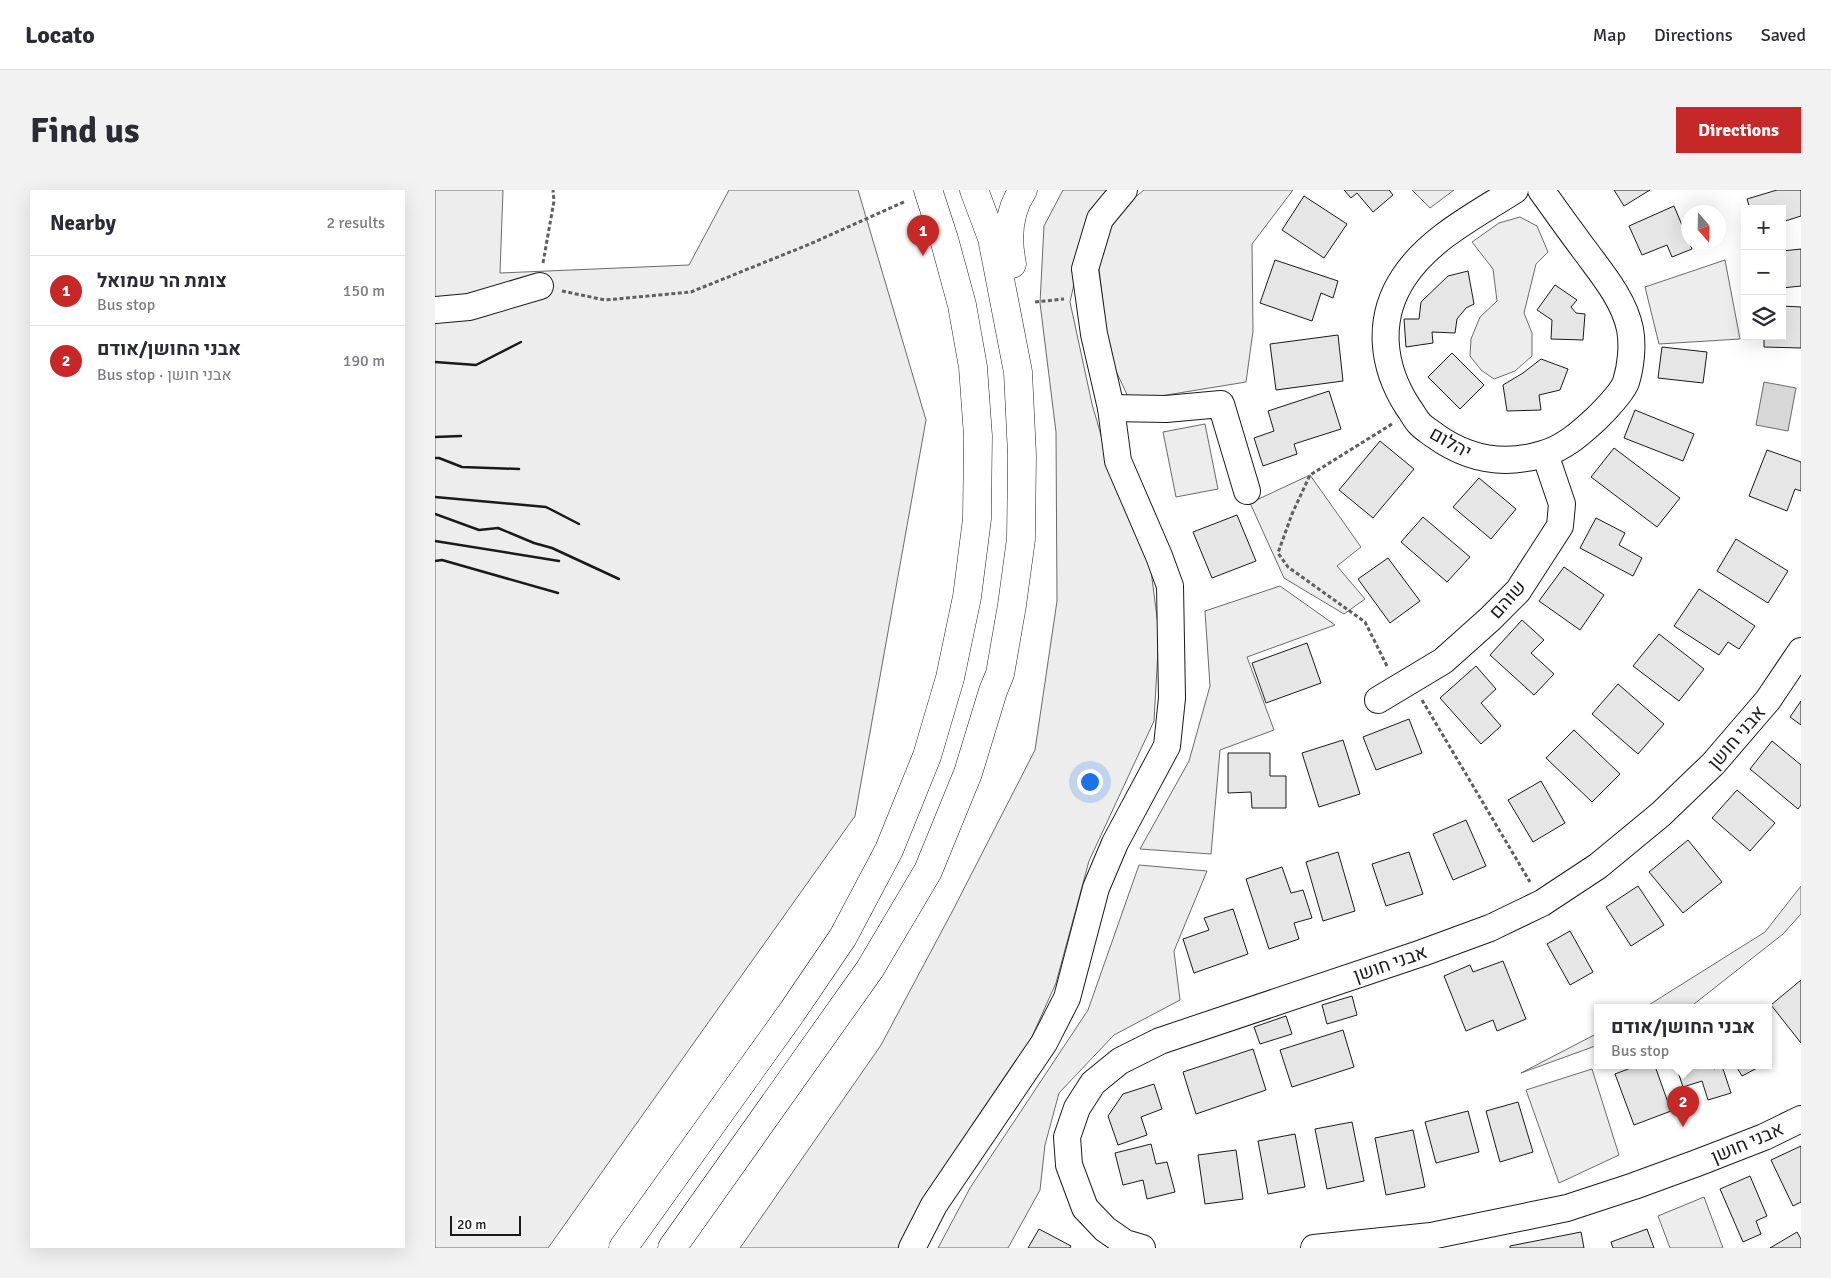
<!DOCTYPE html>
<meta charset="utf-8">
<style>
:root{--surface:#fff;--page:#f2f2f3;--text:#2b2b33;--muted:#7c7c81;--line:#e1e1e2;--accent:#c62828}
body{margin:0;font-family:Signika,Heebo,sans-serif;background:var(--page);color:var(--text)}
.controls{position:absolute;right:15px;top:15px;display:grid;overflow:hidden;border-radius:0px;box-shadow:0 5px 20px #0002}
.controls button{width:45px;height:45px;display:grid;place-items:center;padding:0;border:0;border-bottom:1px solid var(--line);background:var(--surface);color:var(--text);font:25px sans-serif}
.compass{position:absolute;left:1246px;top:15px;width:45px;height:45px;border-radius:50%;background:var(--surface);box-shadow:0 5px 20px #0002;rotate:160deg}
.scale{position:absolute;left:15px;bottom:12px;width:71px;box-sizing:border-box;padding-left:5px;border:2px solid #1a1a1a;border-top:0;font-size:14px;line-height:18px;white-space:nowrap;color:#1a1a1a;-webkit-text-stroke:4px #fff;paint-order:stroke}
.you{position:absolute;left:654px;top:591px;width:18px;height:18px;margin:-12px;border:4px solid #fff;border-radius:50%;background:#1a73e8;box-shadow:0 0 0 8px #1a73e833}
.badge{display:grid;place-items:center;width:32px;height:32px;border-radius:50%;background:var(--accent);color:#fff;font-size:16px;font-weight:700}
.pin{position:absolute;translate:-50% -41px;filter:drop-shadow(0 1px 2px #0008)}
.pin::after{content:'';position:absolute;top:26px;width:18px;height:15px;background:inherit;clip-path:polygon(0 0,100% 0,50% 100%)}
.popup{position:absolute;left:1159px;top:814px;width:178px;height:65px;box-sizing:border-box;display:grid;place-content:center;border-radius:0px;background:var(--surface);filter:drop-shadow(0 1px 4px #0005);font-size:16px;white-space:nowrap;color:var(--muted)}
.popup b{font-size:19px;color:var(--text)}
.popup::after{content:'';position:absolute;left:50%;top:100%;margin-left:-10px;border:10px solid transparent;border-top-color:var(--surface)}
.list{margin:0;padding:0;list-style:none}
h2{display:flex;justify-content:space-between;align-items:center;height:65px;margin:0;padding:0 20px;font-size:21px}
h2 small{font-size:16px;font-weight:400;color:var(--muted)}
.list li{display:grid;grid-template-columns:32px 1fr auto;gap:15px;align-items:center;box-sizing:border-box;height:70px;padding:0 20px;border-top:1px solid var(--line)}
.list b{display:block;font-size:19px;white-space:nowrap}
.list p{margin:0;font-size:16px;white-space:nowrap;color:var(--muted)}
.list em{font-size:16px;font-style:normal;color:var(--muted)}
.icon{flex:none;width:28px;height:28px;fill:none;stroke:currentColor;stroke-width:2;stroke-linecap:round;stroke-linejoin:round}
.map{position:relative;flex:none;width:1366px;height:1058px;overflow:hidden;border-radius:0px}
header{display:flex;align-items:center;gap:30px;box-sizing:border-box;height:70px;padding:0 25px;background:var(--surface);border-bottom:1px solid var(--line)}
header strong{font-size:24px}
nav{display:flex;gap:28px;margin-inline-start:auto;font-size:18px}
.intro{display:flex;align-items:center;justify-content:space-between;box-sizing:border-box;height:120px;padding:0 30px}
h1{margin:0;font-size:35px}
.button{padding:12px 22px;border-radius:0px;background:var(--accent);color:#fff;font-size:18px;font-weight:700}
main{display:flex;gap:30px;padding:0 30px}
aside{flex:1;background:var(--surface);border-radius:0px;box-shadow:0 5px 20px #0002}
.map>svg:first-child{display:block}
.built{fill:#ededed;stroke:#6a6a6a}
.water{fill:#d7d7d7;stroke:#6a6a6a}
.building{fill:#e6e6e6;stroke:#1a1a1a}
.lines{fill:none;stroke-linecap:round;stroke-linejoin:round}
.minor-casing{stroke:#1a1a1a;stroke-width:28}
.major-casing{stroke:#1a1a1a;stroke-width:29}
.path{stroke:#5f5f5f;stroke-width:3;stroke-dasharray:4 2.5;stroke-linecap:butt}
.minor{stroke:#fff;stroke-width:26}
.major{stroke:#fff;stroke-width:28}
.wall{stroke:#1a1a1a;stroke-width:2.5}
.labels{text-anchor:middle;stroke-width:4;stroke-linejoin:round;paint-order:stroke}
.street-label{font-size:19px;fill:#1a1a1a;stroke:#fff}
</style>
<header>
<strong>Locato</strong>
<nav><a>Map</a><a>Directions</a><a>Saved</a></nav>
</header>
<div class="intro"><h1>Find us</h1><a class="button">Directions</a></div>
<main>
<aside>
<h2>Nearby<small>2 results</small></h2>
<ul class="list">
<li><span class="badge">1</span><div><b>צומת הר שמואל</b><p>Bus stop</p></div><em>150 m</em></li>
<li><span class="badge">2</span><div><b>אבני החושן/אודם</b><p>Bus stop · אבני חושן</p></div><em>190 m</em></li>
</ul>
</aside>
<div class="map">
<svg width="1366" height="1058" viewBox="0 0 1366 1058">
<rect width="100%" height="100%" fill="#fff"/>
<g class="built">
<polygon points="0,0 68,0 65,83 254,75 294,0 423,0 491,230 420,626 113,1058 0,1058"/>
<polygon points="628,0 680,0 650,45 635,112 657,214 680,294 715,373 724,443 719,531 654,671 621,793 587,869 464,1058 305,1058 446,855 518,720 600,560 622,411 621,242 605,113 609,36"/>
<polygon points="709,0 858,0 817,54 818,141 811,192 695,211 674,166 663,70 682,22"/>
<polygon points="977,0 1019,0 995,18"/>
<polygon points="1085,27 1102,36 1113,62 1101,74 1089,123 1097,143 1097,166 1080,181 1059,189 1046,180 1035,166 1036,149 1045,127 1062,111 1058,79 1037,52 1064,33"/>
<polygon points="1290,70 1305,149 1224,154 1210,97"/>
<polygon points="770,234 783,299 741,307 728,242"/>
<polygon points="875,285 926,357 902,376 930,409 909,424 849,388 815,313"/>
<polygon points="845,396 900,435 812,467 839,540 785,560 776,664 705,659 754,571 775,496 770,421"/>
<polygon points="704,675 772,681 739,761 745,810 679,845 624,903 610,955 605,1000 573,1058 503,1058 535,998 653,820"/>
<polygon points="1366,696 1366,724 1348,744 1254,818 1209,818 1330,742"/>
<polygon points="1163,843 1163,855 1086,883"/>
<polygon points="1157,879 1184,965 1124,993 1091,900"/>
<polygon points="1269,1007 1288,1058 1235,1058 1223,1026"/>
</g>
<polygon class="water" points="1329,192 1361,198 1353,241 1321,235"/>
<g class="building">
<polygon points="909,0 954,0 958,5 938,22 922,3 916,8"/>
<polygon points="1179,0 1215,0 1189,16"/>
<polygon points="1342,0 1366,0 1366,26 1347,32 1347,19 1315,19 1312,9"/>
<polygon points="869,6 912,34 889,68 847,40"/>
<polygon points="1239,16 1257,59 1237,67 1232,55 1207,65 1194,36"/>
<polygon points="1366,59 1366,96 1347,98 1347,61"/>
<polygon points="840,70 903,91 898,108 886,103 877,131 825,113"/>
<polygon points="1033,81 1039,114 1031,118 1022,129 1020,143 997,142 998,153 971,157 969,129 984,129 986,112 1013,86"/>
<polygon points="1120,95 1142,110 1136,117 1141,123 1150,124 1148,150 1116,149 1117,130 1102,120"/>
<polygon points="1347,116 1366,117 1366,158 1329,157 1329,146 1347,146"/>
<polygon points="903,145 908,191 841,200 835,154"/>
<polygon points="1227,157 1272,162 1268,193 1223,188"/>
<polygon points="1017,163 1049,195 1025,219 993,187"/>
<polygon points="1106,169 1133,179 1125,200 1104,205 1106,220 1072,221 1068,195 1088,183"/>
<polygon points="894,201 906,239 859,254 862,264 828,276 819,248 839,241 833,221"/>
<polygon points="1200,220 1259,244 1248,271 1189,248"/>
<polygon points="945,251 979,279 938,328 904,300"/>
<polygon points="1179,258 1245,308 1222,337 1156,287"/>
<polygon points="1332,260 1366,272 1366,301 1360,299 1352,321 1314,306"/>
<polygon points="1044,288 1081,319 1056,349 1018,317"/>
<polygon points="802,325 821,371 777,388 758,342"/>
<polygon points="988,327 1035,367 1012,392 966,352"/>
<polygon points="1161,328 1190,343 1184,355 1207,368 1198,386 1145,358"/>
<polygon points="1301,349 1353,381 1333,413 1282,381"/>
<polygon points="953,368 985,411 955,433 923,389"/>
<polygon points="1129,377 1169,405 1145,440 1104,411"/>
<polygon points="1264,399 1320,436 1304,459 1293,452 1284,465 1239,436"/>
<polygon points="1087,430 1109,450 1096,463 1119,484 1099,505 1055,465"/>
<polygon points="1224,444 1269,479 1244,511 1198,476"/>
<polygon points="872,453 886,493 831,513 817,473"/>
<polygon points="1041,476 1061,499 1046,513 1066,536 1046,554 1005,508"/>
<polygon points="1183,494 1229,534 1203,564 1157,524"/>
<polygon points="1366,511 1366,535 1355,527"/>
<polygon points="974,529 987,563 941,580 928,547"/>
<polygon points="1139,540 1185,584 1157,612 1111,568"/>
<polygon points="908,550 925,604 884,617 867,563"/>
<polygon points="1337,551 1366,575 1366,615 1363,619 1315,579"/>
<polygon points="793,563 835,563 835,586 851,586 851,618 817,618 816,602 793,603"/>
<polygon points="1106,591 1130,633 1098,652 1073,610"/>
<polygon points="1302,600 1340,633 1315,661 1277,628"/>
<polygon points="1031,630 1051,676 1018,690 998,644"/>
<polygon points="1253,650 1287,692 1248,723 1214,682"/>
<polygon points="903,662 920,721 888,731 871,672"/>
<polygon points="974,662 988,704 951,716 937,674"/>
<polygon points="847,677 856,703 868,700 877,728 859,733 864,749 834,759 811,689"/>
<polygon points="1203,696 1229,735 1196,756 1171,717"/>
<polygon points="798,719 813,764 759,783 748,749 774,740 769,728"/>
<polygon points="1135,741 1158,782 1135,795 1112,754"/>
<polygon points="1068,771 1091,829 1062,841 1058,830 1031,841 1009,786 1035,775 1038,782"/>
<polygon points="1366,790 1366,853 1336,815"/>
<polygon points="917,806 922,825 892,834 887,815"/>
<polygon points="851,826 857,844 825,854 819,837"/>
<polygon points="908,840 919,877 857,897 845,860"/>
<polygon points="818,859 831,900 761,924 748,882"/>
<polygon points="1201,876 1220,876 1236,921 1199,935 1180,884"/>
<polygon points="1241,876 1278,876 1279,879 1287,876 1296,903 1273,910 1267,891 1248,897"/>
<polygon points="1301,876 1326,876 1307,886"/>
<polygon points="719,894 727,919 706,927 712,945 683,955 673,926 688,904"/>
<polygon points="1083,912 1098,962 1065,972 1051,921"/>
<polygon points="1033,921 1044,962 1001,973 990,932"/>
<polygon points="917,932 929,991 892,999 880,939"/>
<polygon points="978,940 990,997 951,1005 940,948"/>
<polygon points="860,944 870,997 833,1004 823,951"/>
<polygon points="716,954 721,974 732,972 740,1002 712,1009 708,990 688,995 680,963"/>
<polygon points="1366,956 1366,1012 1358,1016 1336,970"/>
<polygon points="801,960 808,1009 770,1014 763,965"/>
<polygon points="1315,986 1332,1026 1321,1031 1326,1044 1308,1052 1285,999"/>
<polygon points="604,1039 636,1056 635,1058 593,1058"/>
<polygon points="1212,1039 1219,1058 1178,1058 1176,1052"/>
<polygon points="1146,1042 1149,1058 1075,1058 1075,1056"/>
<polygon points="1362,1042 1366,1049 1366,1058 1335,1058"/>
</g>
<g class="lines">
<defs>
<g id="minor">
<path d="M1080 0C1041 25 995 48 969 87 941 129 947 177 973 217 977 222 980 229 984 233 988 238 994 241 999 245 1032 269 1069 276 1108 264 1129 258 1146 243 1162 228 1170 220 1187 203 1191 192 1196 176 1198 155 1195 139 1189 110 1168 85 1151 62 1136 42 1121 21 1106 0"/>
<polyline points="0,120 34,117 105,96"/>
<polyline points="676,218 731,219 786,214 812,301"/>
<polyline points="943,510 1008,471 1055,429 1083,401 1125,336 1127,314 1110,264"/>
<polyline points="477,1058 499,1015 609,853 632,808 661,698 680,653 732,556 737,508 735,396 724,366 683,271 676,218 659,144 650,79 665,29 689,0"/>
<polyline points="707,1058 690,1053 670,1039 650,1018 634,975 632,947 642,918 658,893 685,871 725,851 987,763 1055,738 1107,713 1163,676 1226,624 1278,574 1333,510 1366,461"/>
<polyline points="879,1058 996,1046 1132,1018 1199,996 1262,973 1329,947 1366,929"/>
</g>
<g id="major">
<path d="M577 74C572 49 573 22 588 0"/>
<polyline points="188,1058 357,822 408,747 454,660 492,566 515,488 532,407 542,329 543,246 538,177 527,115 509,49 493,0"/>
<polyline points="237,1058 435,779 493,681 533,583 558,501 565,484 577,415 586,349 587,265 583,182 557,48 539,0"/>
</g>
</defs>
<use href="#minor" class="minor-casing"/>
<use href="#major" class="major-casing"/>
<g class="path">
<polyline points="108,73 119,11 118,0"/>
<polyline points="127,101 170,110 256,102 375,54 471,11"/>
<polyline points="600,112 629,109"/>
<polyline points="952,476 930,432 853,377 843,363 857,324 875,285 957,234"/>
<polyline points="987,510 1095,692"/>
</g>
<use href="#minor" class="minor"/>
<use href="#major" class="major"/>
<g class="wall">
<polyline points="0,172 41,175 86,152"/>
<polyline points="0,247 26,246"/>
<polyline points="0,268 4,268 27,277 84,279"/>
<polyline points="0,307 111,317 144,334"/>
<polyline points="0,324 44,340 63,338 99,353 117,358 184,389"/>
<polyline points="0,351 124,371"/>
<polyline points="0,371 7,370 123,403"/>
</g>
</g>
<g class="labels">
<g class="street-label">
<text transform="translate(1016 252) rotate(29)" y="7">יהלום</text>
<text transform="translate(1072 409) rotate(-48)" y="7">שוהם</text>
<text transform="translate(1301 547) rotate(-49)" y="7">אבני חושן</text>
<text transform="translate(955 773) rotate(-19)" y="7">אבני חושן</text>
<text transform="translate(1312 952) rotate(-23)" y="7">אבני חושן</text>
</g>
</g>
</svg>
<div class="controls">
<button>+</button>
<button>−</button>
<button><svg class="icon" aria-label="layers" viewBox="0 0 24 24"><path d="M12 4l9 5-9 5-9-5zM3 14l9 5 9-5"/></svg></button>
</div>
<svg class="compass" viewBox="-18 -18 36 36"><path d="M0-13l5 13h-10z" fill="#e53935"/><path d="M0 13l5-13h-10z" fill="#7c7c81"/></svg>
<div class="scale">20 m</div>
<div class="you"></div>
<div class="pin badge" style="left:488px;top:66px">1</div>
<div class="pin badge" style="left:1248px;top:937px">2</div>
<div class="popup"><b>אבני החושן/אודם</b>Bus stop</div>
</div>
</main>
